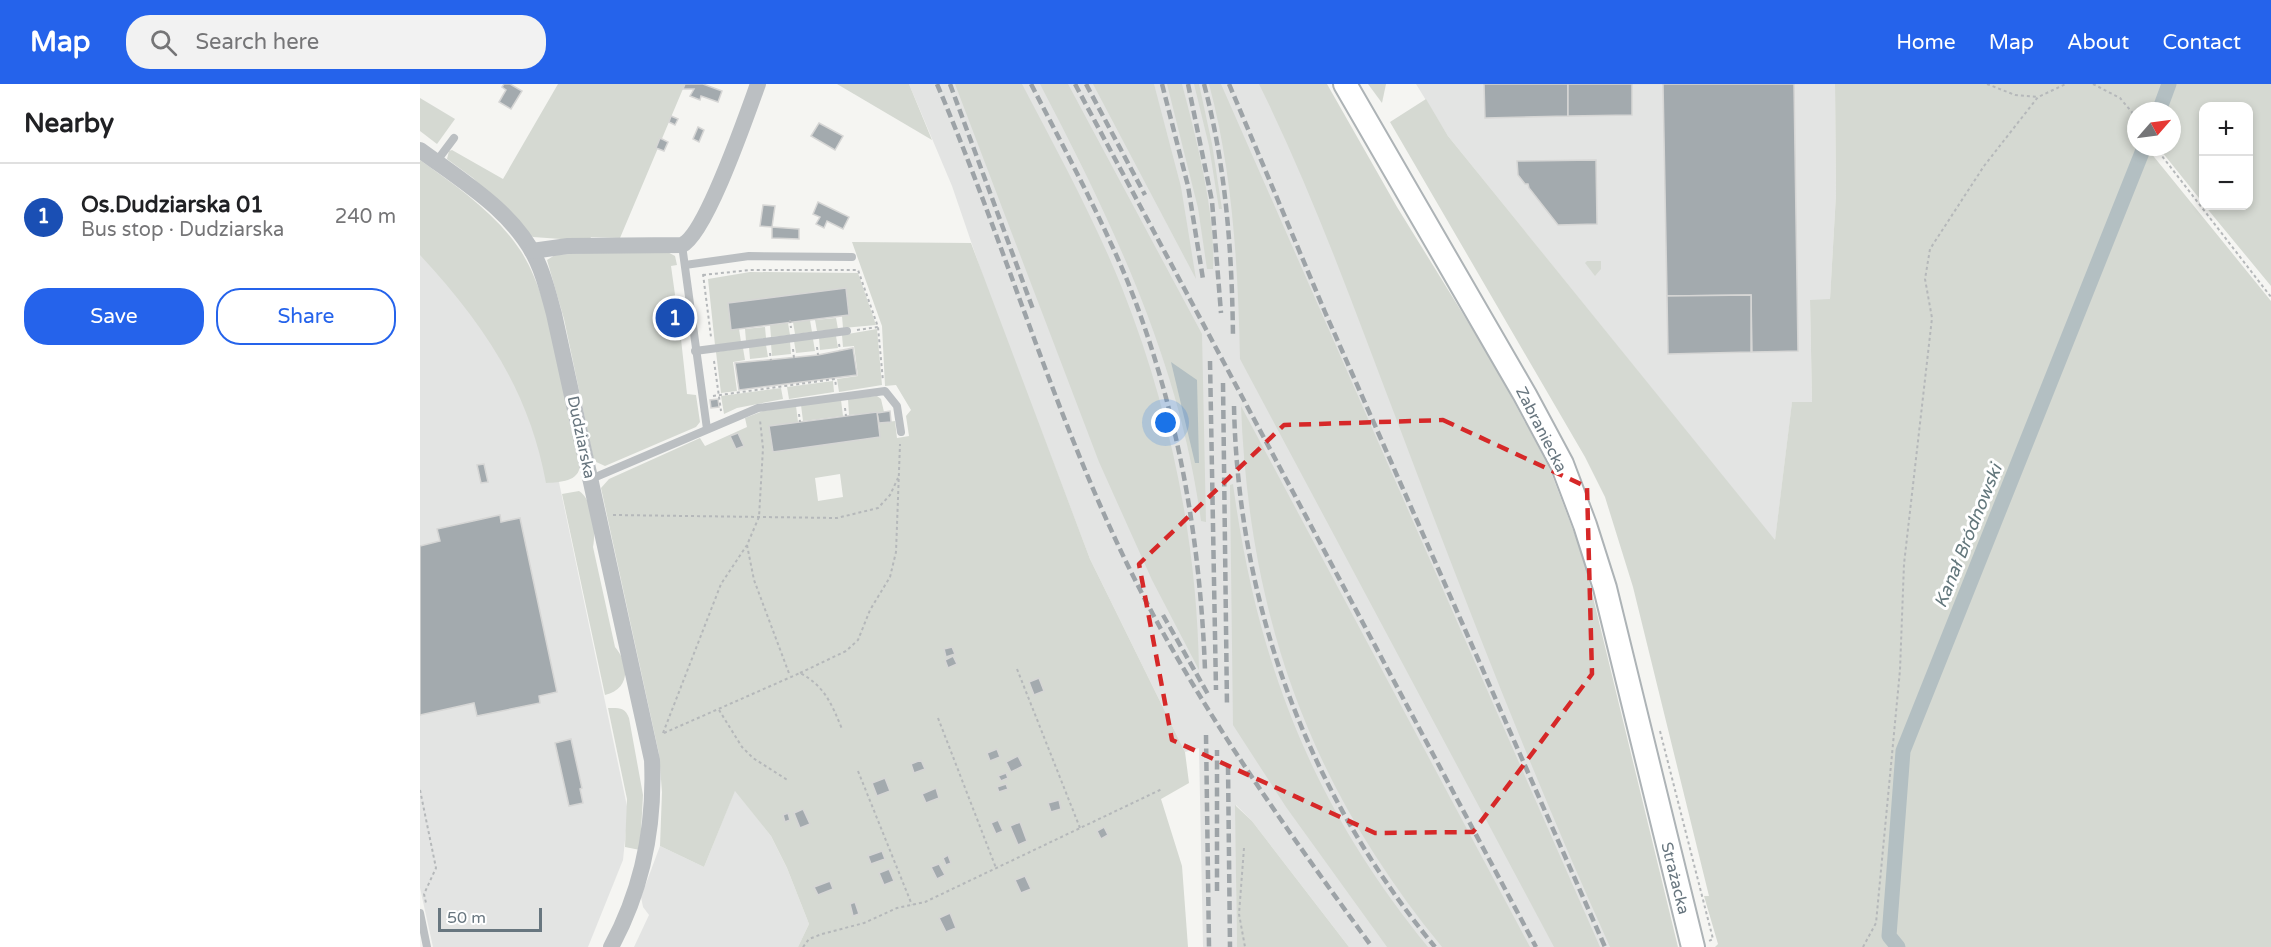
<!DOCTYPE html>
<meta charset="utf-8">
<style>
:root{--surface:#fff;--page:#f2f2f2;--text:#202124;--muted:#757577;--line:#e0e0e0;--accent:#2563eb}
body{margin:0;font-family:"Varela Round",sans-serif;background:var(--page);color:var(--text)}
.controls{position:absolute;right:18px;top:18px;display:grid;overflow:hidden;border-radius:12px;box-shadow:0 3px 9px #0003}
.controls button{width:54px;height:54px;display:grid;place-items:center;padding:0;border:0;border-bottom:2px solid var(--line);background:var(--surface);color:var(--text);font:30px sans-serif}
.compass{position:absolute;left:1707px;top:18px;width:54px;height:54px;border-radius:50%;background:var(--surface);box-shadow:0 3px 9px #0003;rotate:62deg}
.scale{position:absolute;left:18px;bottom:15px;width:104px;box-sizing:border-box;padding-left:6px;border:3px solid #68767f;border-top:0;font-size:16px;line-height:21px;white-space:nowrap;color:#68767f;-webkit-text-stroke:4px #fff;paint-order:stroke}
.you{position:absolute;left:746px;top:339px;width:21px;height:21px;margin:-15px;border:4px solid #fff;border-radius:50%;background:#1a73e8;box-shadow:0 0 0 9px #1a73e833}
.badge{display:grid;place-items:center;width:39px;height:39px;border-radius:50%;background:var(--accent);color:#fff;font-size:20px;font-weight:700}
.pin{position:absolute;translate:-50% -50%;border:3px solid #fff;box-shadow:0 2px 6px #0006}
.list{margin:0;padding:0;list-style:none}
h2{display:flex;justify-content:space-between;align-items:center;height:78px;margin:0;padding:0 24px;font-size:26px}
h2 small{font-size:20px;font-weight:400;color:var(--muted)}
.list li{display:grid;grid-template-columns:39px 1fr auto;gap:18px;align-items:center;box-sizing:border-box;height:108px;padding:0 24px;border-top:2px solid var(--line)}
.list b{display:block;font-size:22px;white-space:nowrap}
.list p{margin:0;font-size:20px;white-space:nowrap;color:var(--muted)}
.list em{font-size:20px;font-style:normal;color:var(--muted)}
.actions{display:flex;gap:12px;padding:18px 24px}
.actions a{flex:1;padding:14px 0;border:2px solid var(--accent);border-radius:24px;text-align:center;font-size:21px;color:var(--accent)}
.actions .main{background:var(--accent);color:#fff}
.icon{flex:none;width:33px;height:33px;fill:none;stroke:currentColor;stroke-width:2;stroke-linecap:round;stroke-linejoin:round}
.map{position:relative;flex:none;width:1851px;height:863px;overflow:hidden}
header{display:flex;align-items:center;gap:36px;box-sizing:border-box;height:84px;padding:0 30px;background:var(--accent);color:#fff}
header strong{font-size:28px}
nav{display:flex;gap:33px;margin-inline-start:auto;font-size:21px}
.search{width:420px;height:54px;background:var(--page);display:flex;align-items:center;gap:15px;box-sizing:border-box;padding:0 21px;border-radius:24px;color:var(--muted);font-size:22px}
main{display:flex}
aside{flex:1;background:var(--surface)}
.map>svg:first-child{display:block}
.built{fill:#e3e4e3}
.green{fill:#d5d9d2;fill-rule:evenodd}
.water{fill:#b3bfc2}
.lines{fill:none;stroke-linecap:round;stroke-linejoin:round}
.canal{stroke:#b3bfc2;stroke-width:15}
.building{fill:#a3aaae;stroke:#d6d6d5;stroke-width:1.5}
.secondary-casing{stroke:#adb3b6;stroke-width:26}
.path{stroke:#b5b8ba;stroke-width:2;stroke-dasharray:3 3;stroke-linecap:butt}
.lane{stroke:#bbbfc2;stroke-width:8}
.street{stroke:#bbbfc2;stroke-width:16}
.secondary{stroke:#fff;stroke-width:22}
.rail{stroke:#9da3a7;stroke-width:4.5;stroke-dasharray:9 4.5;stroke-linecap:butt}
.marked{fill:none;stroke:#d62828;stroke-width:4.5;stroke-dasharray:12 8;stroke-linejoin:round}
.labels{text-anchor:middle;stroke-width:6;stroke-linejoin:round;paint-order:stroke}
.street-label{font-size:16px;fill:#68767f;stroke:#fff}
.water-label{font-size:18px;font-style:italic;fill:#63777c;stroke:#fff}
</style>
<header>
<strong>Map</strong>
<div class="search"><svg class="icon" aria-label="search" viewBox="0 0 24 24"><circle cx="10" cy="10" r="6"/><path d="M15 15l6 6"/></svg>Search here</div>
<nav><a>Home</a><a>Map</a><a>About</a><a>Contact</a></nav>
</header>
<main>
<aside>
<h2>Nearby<small></small></h2>
<ul class="list">
<li><span class="badge" style="background:#1a4fb4">1</span><div><b>Os.Dudziarska 01</b><p>Bus stop · Dudziarska</p></div><em>240 m</em></li>
</ul>
<div class="actions"><a class="main">Save</a><a>Share</a></div>
</aside>
<div class="map">
<svg width="1851" height="863" viewBox="0 0 1851 863">
<rect width="100%" height="100%" fill="#f5f5f2"/>
<g class="built">
<polygon points="489,0 855,0 1250,863 929,863 832,737 816,721 817,863 783,863 779,664 765,668 670,475 569,210 532,102"/>
<polygon points="996,0 1415,0 1416,110 1410,216 1390,216 1392,318 1372,319 1355,457 1028,52"/>
<polygon points="0,93 123,322 208,727 203,776 168,863 13,863 0,804"/>
<polygon points="315,706 351,752 367,784 389,840 378,863 214,863 229,831 223,823 221,813 240,762 284,783"/>
</g>
<g class="green">
<polygon points="138,0 265,0 200,154 171,153 169,157 113,153 107,150 53,94 27,75 29,67 32,66 83,95"/>
<polygon points="417,0 489,0 512,56"/>
<path d="M535 0H602C637 67 674 134 702 204 750 325 777 456 779 586L732 496 679 378Z"/>
<path d="M620 0H648L782 250 786 438 781 437C760 279 693 140 620 0Z"/>
<polygon points="673,0 734,0 761,103 776,195"/>
<path d="M747 0H762C776 53 796 130 793 185H787L778 124Z"/>
<polygon points="774,0 779,0 792,60 802,125 799,125 789,62"/>
<path d="M789 0H801L1180 863H1134L820 275C818 184 813 89 789 0Z"/>
<path d="M839 0H907L977 123 1072 277 1129 383 1163 472 1258 863H1190C1113 693 1045 517 979 342 935 227 894 111 839 0Z"/>
<polygon points="948,0 966,0 962,19"/>
<polygon points="1415,0 1851,0 1851,202 1785,122 1828,122 1828,22 1784,22 1783,119 1738,63 1752,63 1752,27 1716,27 1716,63 1726,63 1851,217 1851,863 1295,863 1298,860 1284,812 1289,812 1213,503 1185,413 1165,373 970,38 1006,15 1028,52 1355,456 1372,318 1392,318 1390,216 1410,215 1416,110"/>
<polygon points="0,14 35,35 17,60 0,47"/>
<path d="M0 76C35 101 74 128 98 163 132 210 147 323 160 381 159 398 140 398 126 399 109 306 63 239 0 171Z"/>
<path d="M432 158 551 159 670 475 765 668 769 699 741 715 762 782 768 863H378L389 840 367 784 351 752 315 707 284 783 240 762 242 708 239 670 181 404 189 395 280 354 285 362 327 343 325 334 343 327 376 322 378 338 349 342 353 368 460 353 459 339 475 337 477 354 489 352 486 332 491 326 476 301 465 302 462 242ZM420 390 423 413 398 417 395 394Z"/>
<polygon points="240,164 255,172 257,181 251,182 257,225 252,226 256,255 261,255 267,310 276,311 280,338 276,343 185,382 174,377 144,235 127,176 135,171"/>
<polygon points="1167,177 1181,177 1181,185 1175,192 1165,179"/>
<polygon points="330,188 438,189 456,241 423,244 422,232 429,230 425,204 308,219 311,245 319,245 321,258 295,261 288,195"/>
<polygon points="416,234 418,245 397,247 395,236"/>
<polygon points="390,236 392,248 375,250 373,238"/>
<polygon points="368,239 370,251 351,253 350,241"/>
<polygon points="345,243 346,254 326,257 325,245"/>
<polygon points="457,245 462,301 419,308 417,295 438,292 434,262 423,263 422,251"/>
<polygon points="416,252 418,264 400,266 399,254"/>
<polygon points="393,255 395,267 376,269 374,257"/>
<polygon points="370,258 371,270 352,272 351,260"/>
<polygon points="346,261 348,273 330,275 329,263"/>
<polygon points="323,264 325,276 313,278 317,307 301,309 296,268"/>
<polygon points="413,297 414,308 369,315 367,303"/>
<polygon points="361,304 363,315 317,324 304,330 301,312"/>
<polygon points="457,312 461,315 464,328 429,331 428,315"/>
<polygon points="421,316 423,332 383,337 381,321"/>
<path d="M821 322 1110 863H1022C889 701 829 532 821 322Z"/>
<path d="M813 400C837 579 893 722 1008 863H967L866 723 813 641 810 401Z"/>
<path d="M159 407C174 417 176 447 173 463L195 563C210 581 210 605 185 611L142 410Z"/>
<path d="M188 624C199 624 205 623 209 634L223 711 220 766 205 763 207 715Z"/>
<polygon points="815,721 832,737 929,863 817,863"/>
</g>
<polygon class="water" points="751,278 777,296 779,379 775,379"/>
<g class="lines">
<g class="canal">
<polyline points="1739,27 1749,0"/>
<polyline points="1478,863 1469,852 1483,667 1723,66"/>
</g>
</g>
<g class="building">
<polygon points="84,0 90,0 102,7 91,25 79,18 86,6 82,3"/>
<polygon points="265,0 283,0 302,7 298,18 281,12 280,16 270,12 274,5 263,5"/>
<polygon points="1064,0 1148,0 1148,32 1065,34"/>
<polygon points="1148,0 1212,0 1212,31 1148,32"/>
<polygon points="1243,0 1374,0 1378,267 1332,268 1331,211 1247,212"/>
<polygon points="251,32 258,35 255,41 249,38"/>
<polygon points="399,39 423,52 415,66 391,52"/>
<polygon points="278,43 284,46 279,58 273,55"/>
<polygon points="240,54 248,58 244,67 236,64"/>
<polygon points="1176,76 1177,140 1138,141 1109,104 1108,100 1105,100 1098,91 1097,77"/>
<polygon points="398,118 429,133 423,145 407,137 404,144 396,140 400,133 393,130"/>
<polygon points="343,121 355,122 352,143 340,142"/>
<polygon points="352,143 379,145 379,155 352,154"/>
<polygon points="426,204 429,231 311,246 308,219"/>
<polygon points="1331,211 1331,268 1248,270 1247,212"/>
<polygon points="433,264 437,291 319,306 315,279 398,271"/>
<polygon points="298,315 299,323 291,324 290,316"/>
<polygon points="470,327 471,338 459,339 457,329"/>
<polygon points="457,328 460,353 353,368 349,342"/>
<polygon points="318,349 324,362 316,365 310,352"/>
<polygon points="64,380 68,398 61,399 57,381"/>
<polygon points="80,431 81,438 100,434 137,608 119,612 120,619 57,632 54,619 0,631 0,462 20,457 17,445"/>
<polygon points="532,563 535,570 526,573 524,565"/>
<polygon points="533,572 537,580 528,584 525,576"/>
<polygon points="619,594 624,607 614,611 609,598"/>
<polygon points="151,655 162,704 160,705 163,719 149,722 135,659"/>
<polygon points="577,665 580,673 570,677 567,669"/>
<polygon points="598,672 603,682 591,688 586,678"/>
<polygon points="501,676 505,685 494,689 491,680"/>
<polygon points="586,689 588,694 581,697 578,692"/>
<polygon points="465,694 470,707 457,712 452,699"/>
<polygon points="586,700 588,705 579,708 577,703"/>
<polygon points="516,704 519,714 506,719 502,710"/>
<polygon points="639,716 641,725 631,728 628,719"/>
<polygon points="383,725 390,740 380,744 374,729"/>
<polygon points="368,729 370,736 365,738 363,731"/>
<polygon points="578,736 583,747 576,750 571,739"/>
<polygon points="600,738 607,757 598,761 590,742"/>
<polygon points="684,743 688,751 681,755 677,747"/>
<polygon points="462,767 465,775 451,780 448,772"/>
<polygon points="528,771 531,779 526,781 523,774"/>
<polygon points="519,780 525,791 517,795 511,783"/>
<polygon points="469,785 474,797 464,801 459,789"/>
<polygon points="605,792 611,805 601,809 595,796"/>
<polygon points="410,797 413,805 398,811 394,803"/>
<polygon points="435,818 439,830 433,832 430,820"/>
<polygon points="530,829 536,844 526,848 519,834"/>
</g>
<g class="lines">
<defs>
<polyline id="secondary" points="925,0 1105,311 1142,380 1165,441 1185,504 1273,863"/>
</defs>
<use href="#secondary" class="secondary-casing"/>
<g class="path">
<polyline points="1567,0 1595,11 1618,13"/>
<polyline points="1673,0 1700,14 1716,33"/>
<polyline points="1735,63 1851,213"/>
<polyline points="283,190 291,253"/>
<polyline points="283,191 330,186 438,186 458,243 463,297"/>
<polyline points="370,236 371,244"/>
<polyline points="437,246 458,243"/>
<polyline points="419,260 420,266"/>
<polyline points="397,263 398,271"/>
<polyline points="373,265 374,274"/>
<polyline points="350,269 351,277"/>
<polyline points="294,277 301,327"/>
<polyline points="293,312 415,295 416,302"/>
<polyline points="425,324 426,332"/>
<polyline points="379,330 380,338"/>
<polyline points="193,431 417,434 458,424 470,411 478,394"/>
<polyline points="327,461 334,496 370,592"/>
<polyline points="597,585 660,744"/>
<polyline points="380,589 426,567 438,556 450,526 470,493 476,468 480,360"/>
<polyline points="299,626 322,663 333,674 369,697"/>
<polyline points="518,634 576,784"/>
<polyline points="1240,647 1293,855 1289,857"/>
<polyline points="243,649 301,500 327,461 339,433 343,364 340,336"/>
<path d="M244 649 380 589C405 602 412 621 422 645"/>
<polyline points="438,687 492,821"/>
<polyline points="0,706 16,784 4,810 6,819"/>
<polyline points="824,764 819,830 825,863"/>
<polyline points="383,863 389,855 402,850 444,839 477,824 505,818 742,705"/>
<polyline points="1443,863 1456,839 1480,586 1484,480 1512,234 1505,195 1510,165 1564,82 1618,13 1646,0"/>
</g>
<g class="lane">
<polyline points="16,78 34,54"/>
<polyline points="262,161 287,345"/>
<polyline points="265,181 329,172 432,173"/>
<polyline points="275,267 427,247"/>
<polyline points="171,395 338,324 465,307 477,322 481,348"/>
<polyline points="0,829 7,863"/>
</g>
<g class="street">
<path d="M0 66C42 97 95 128 117 177 125 194 129 212 134 230L232 676C235 742 223 804 191 863"/>
<path d="M112 167 148 162 262 161C286 150 327 30 338 0"/>
</g>
<use href="#secondary" class="secondary"/>
<g class="rail">
<path d="M517 0C580 148 626 304 693 450 761 599 856 731 952 863"/>
<polyline points="530,0 614,228"/>
<path d="M611 0C644 64 679 129 707 196 757 321 780 451 785 586"/>
<polyline points="655,0 1116,863"/>
<polyline points="666,0 725,111"/>
<polyline points="742,0 768,102 783,195"/>
<polyline points="768,0 792,117 801,229"/>
<path d="M784 0C806 83 812 168 813 253"/>
<polyline points="809,0 905,228 1185,863"/>
<polyline points="790,277 796,606"/>
<polyline points="803,299 807,623"/>
<path d="M814 322C818 522 888 709 1015 863"/>
<polyline points="743,531 789,612"/>
<polyline points="786,651 789,863"/>
<polyline points="808,682 810,863"/>
<polyline points="797,807 797,666"/>
</g>
</g>
<path class="marked" d="M1023 336 1167 403 1172 590 1053 748 955 749 752 656 719 480 864 341Z"/>
<g class="labels">
<g class="street-label">
<text transform="translate(1122 345) rotate(63)" y="6">Zabraniecka</text>
<text transform="translate(162 353) rotate(78)" y="6">Dudziarska</text>
<text transform="translate(1256 794) rotate(76)" y="6">Strażacka</text>
</g>
<g class="water-label">
<text transform="translate(1548 452) rotate(-68)" y="6">Kanał Bródnowski</text>
</g>
</g>
</svg>
<div class="controls">
<button>+</button>
<button>−</button>
</div>
<svg class="compass" viewBox="-18 -18 36 36"><path d="M0-13l5 13h-10z" fill="#e53935"/><path d="M0 13l5-13h-10z" fill="#757577"/></svg>
<div class="scale">50 m</div>
<div class="you"></div>
<div class="pin badge" style="left:255px;top:234px;background:#1a4fb4">1</div>
</div>
</main>
